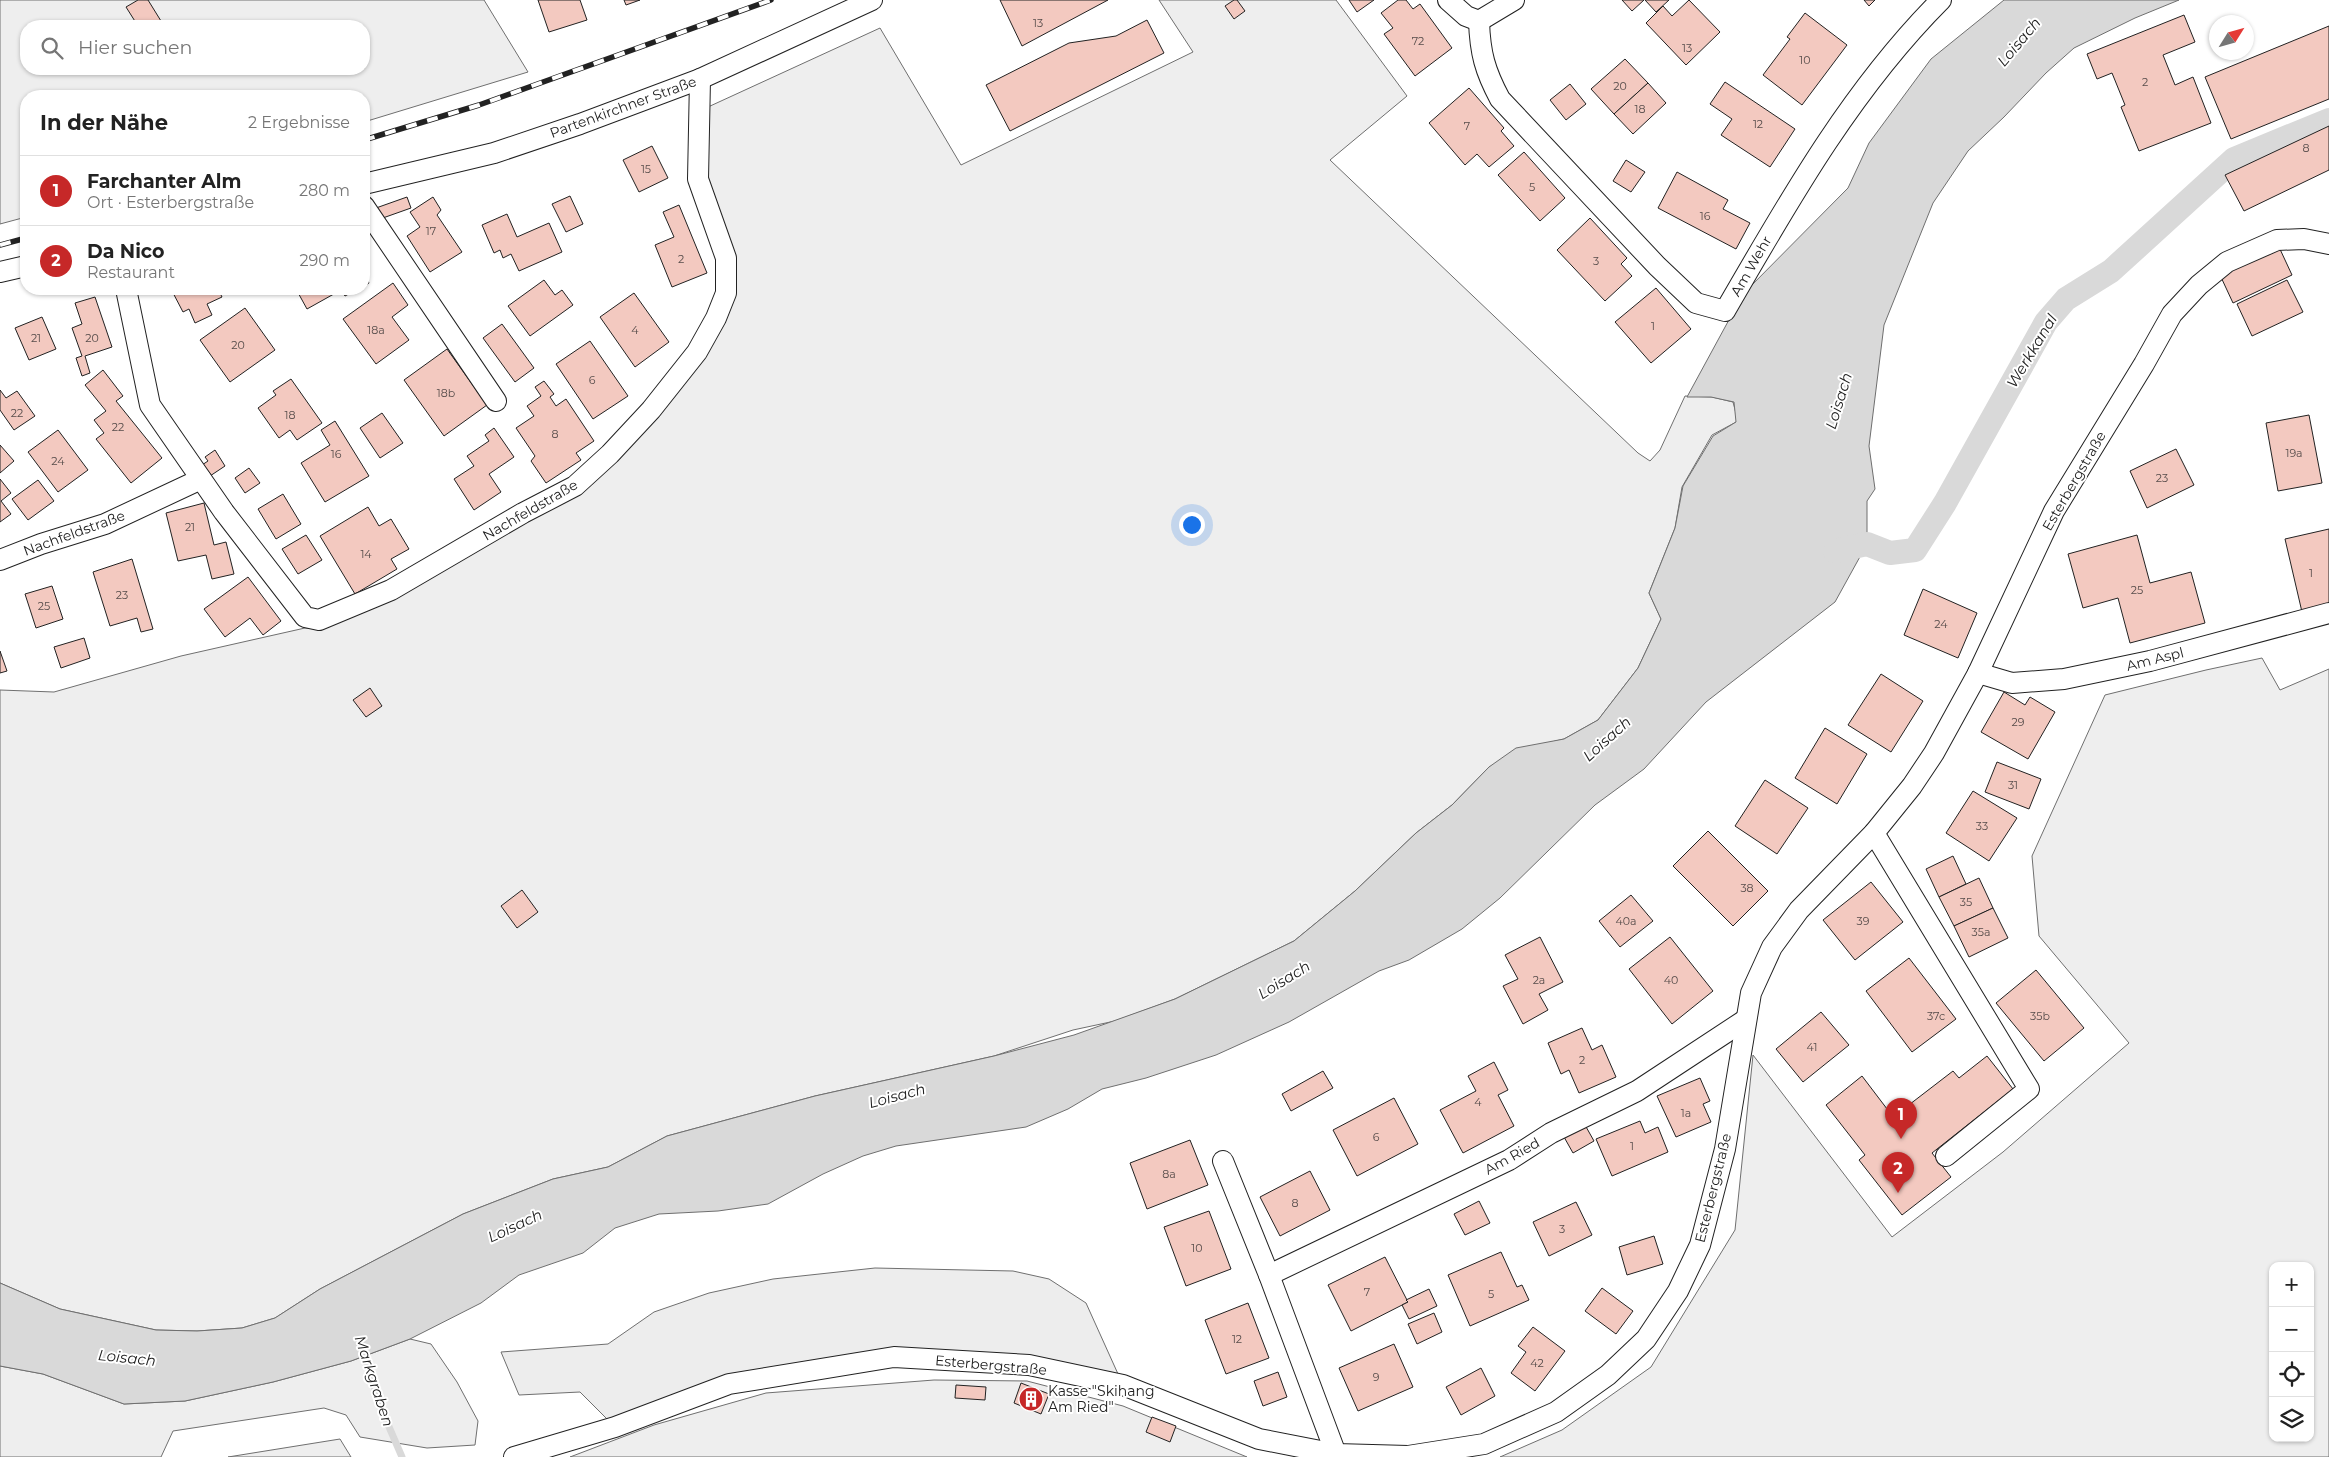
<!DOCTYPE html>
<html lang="de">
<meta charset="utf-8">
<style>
:root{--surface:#fff;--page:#f6f6f6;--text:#222;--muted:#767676;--line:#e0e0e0;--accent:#c62828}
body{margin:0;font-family:Montserrat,sans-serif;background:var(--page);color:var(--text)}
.controls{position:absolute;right:15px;bottom:15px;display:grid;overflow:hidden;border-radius:10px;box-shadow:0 1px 4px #0004}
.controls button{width:45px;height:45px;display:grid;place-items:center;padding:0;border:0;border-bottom:1px solid var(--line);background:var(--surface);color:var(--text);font:25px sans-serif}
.compass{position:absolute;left:2209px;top:15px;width:45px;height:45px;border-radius:50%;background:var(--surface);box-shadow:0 1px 4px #0004;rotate:53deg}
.you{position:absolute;left:1191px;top:524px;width:18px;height:18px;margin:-12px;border:4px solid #fff;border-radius:50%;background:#1a73e8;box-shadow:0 0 0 8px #1a73e833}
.badge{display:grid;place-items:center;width:32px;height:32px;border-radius:50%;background:var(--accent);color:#fff;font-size:16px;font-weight:700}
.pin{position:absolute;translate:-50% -41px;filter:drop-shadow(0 1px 2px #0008)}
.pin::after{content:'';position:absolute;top:26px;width:18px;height:15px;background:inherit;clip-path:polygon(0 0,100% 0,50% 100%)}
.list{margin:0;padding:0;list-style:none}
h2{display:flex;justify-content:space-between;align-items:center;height:65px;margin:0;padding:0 20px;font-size:21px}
h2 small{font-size:16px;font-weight:400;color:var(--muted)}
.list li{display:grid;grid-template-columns:32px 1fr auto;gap:15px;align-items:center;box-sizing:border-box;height:70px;padding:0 20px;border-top:1px solid var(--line)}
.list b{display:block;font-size:19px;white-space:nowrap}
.list p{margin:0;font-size:16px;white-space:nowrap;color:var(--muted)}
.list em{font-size:16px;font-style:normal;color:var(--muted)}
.icon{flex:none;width:28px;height:28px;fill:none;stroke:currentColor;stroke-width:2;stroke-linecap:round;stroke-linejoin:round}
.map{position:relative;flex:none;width:2329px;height:1457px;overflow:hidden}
.search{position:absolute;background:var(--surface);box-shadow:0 1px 4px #0004;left:20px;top:20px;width:350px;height:55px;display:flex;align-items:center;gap:12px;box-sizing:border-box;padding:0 18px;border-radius:20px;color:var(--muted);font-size:19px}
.panel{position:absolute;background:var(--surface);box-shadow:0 1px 4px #0004;left:20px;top:90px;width:350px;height:205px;border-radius:20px}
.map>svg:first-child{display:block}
.green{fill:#eee;stroke:#6f6f6f;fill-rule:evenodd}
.parking{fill:#ededed;stroke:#6f6f6f}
.water{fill:#d9d9d9;stroke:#6f6f6f}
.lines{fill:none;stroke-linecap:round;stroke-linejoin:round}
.stream{stroke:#d9d9d9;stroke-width:7}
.canal{stroke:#d9d9d9;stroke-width:24}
.building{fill:#f3c9c0;stroke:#222}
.minor-casing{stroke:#222;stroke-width:22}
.minor{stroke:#fff;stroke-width:20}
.rail-casing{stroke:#222;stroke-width:5.5}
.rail{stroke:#fff;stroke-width:4;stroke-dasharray:11;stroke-linecap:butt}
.labels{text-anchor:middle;stroke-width:4;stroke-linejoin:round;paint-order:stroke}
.number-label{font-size:11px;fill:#564c4a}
.street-label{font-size:14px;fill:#222;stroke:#fff}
.poi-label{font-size:14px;fill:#222;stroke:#fff;text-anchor:start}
.water-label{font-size:15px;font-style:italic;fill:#222;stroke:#fff}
</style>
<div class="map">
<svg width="2329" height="1457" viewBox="0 0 2329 1457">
<rect width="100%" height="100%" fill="#fff"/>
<g class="green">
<path d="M0 0H484L528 72 364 122V96H26V217L0 224ZM26 26H364V69H26Z"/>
<polygon points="1159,0 1336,0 1407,96 1330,160 1638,453 1650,461 1660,450 1685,396 1712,397 1733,402 1738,421 1712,435 1682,487 1675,528 1649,593 1661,619 1638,668 1598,720 1564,739 1543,744 1489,767 1452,805 1416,833 1355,891 1294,941 1175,999 1115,1021 1073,1030 994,1056 815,1096 667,1136 608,1167 553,1179 463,1214 320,1289 275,1318 242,1328 197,1331 156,1330 60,1309 0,1283 0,690 54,692 181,656 305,628 321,629 580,491 730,298 707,184 708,107 880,28 961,165 1193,52"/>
<path d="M2262 658 2280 690 2329 669V1457H1500L1562 1430 1651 1367 1735 1230 1753 1055 1892 1237 2003 1152 2129 1043 2039 936 2032 856 2105 695 2206 670ZM2273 1266H2310V1438H2273Z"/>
<polygon points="410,1339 431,1344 457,1382 478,1421 475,1445 427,1448 360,1437 346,1415 324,1408 173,1431 161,1457 0,1457 0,1366 43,1374 124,1404 185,1401 273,1382 351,1361"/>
<polygon points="934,1380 1027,1381 1123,1406 1247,1457 570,1457 654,1425 766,1393"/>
<polygon points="340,1439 351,1457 228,1457"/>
</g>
<polygon class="parking" points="875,1268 1013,1271 1049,1279 1086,1303 1123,1385 894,1357 729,1384 615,1427 580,1392 519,1395 501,1352 608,1344 654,1312 709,1293 773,1279"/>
<polygon class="water" points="2004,0 2179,0 2135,18 2074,48 2046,73 2004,117 1968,151 1933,203 1884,325 1869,446 1875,489 1867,501 1867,544 1835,602 1706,702 1644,769 1595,805 1500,898 1462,929 1409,960 1379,971 1289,1022 1216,1055 1146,1078 1102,1089 1068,1109 1026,1127 896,1146 863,1156 823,1174 768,1204 718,1211 659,1214 615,1228 583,1253 519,1275 481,1303 410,1339 351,1361 273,1382 185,1401 124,1404 43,1374 0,1366 0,1283 60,1309 156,1330 197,1331 242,1328 275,1318 320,1289 463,1214 553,1179 608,1167 667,1136 815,1096 994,1056 1074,1035 1175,999 1294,941 1355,891 1416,833 1452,805 1489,767 1516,748 1564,739 1598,720 1638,668 1661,619 1649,593 1675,528 1683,486 1713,436 1736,422 1734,402 1711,397 1687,397 1743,294 1848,188 1869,143 1931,59"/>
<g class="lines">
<polyline class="stream" points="362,1347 380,1406 402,1457"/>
<polyline class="canal" points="1835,551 1867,544 1890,553 1915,550 1945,503 2046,322 2066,299 2111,271 2234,159 2329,120"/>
</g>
<g class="building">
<polygon points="138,0 148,0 161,21 153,26 138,26 126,7"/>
<polygon points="538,0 580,0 587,20 549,32"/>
<polygon points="624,0 640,0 626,5"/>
<polygon points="1000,0 1108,0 1022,46"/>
<polygon points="1234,0 1237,0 1245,11 1234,19 1225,6"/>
<polygon points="1349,0 1374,0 1357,12"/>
<polygon points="1398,0 1406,0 1413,9 1420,4 1452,48 1415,76 1384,34 1393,28 1381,13"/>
<polygon points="1622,0 1644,0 1632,11"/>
<polygon points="1645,0 1669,0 1656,12"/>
<polygon points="1689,0 1720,32 1686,65 1646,23 1663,6 1672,16"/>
<polygon points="1864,0 1875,0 1869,6"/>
<polygon points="1805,13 1847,45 1802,105 1763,75 1790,39 1787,37"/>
<polygon points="2184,15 2195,42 2163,55 2175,85 2193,77 2211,123 2139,151 2121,107 2125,105 2112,73 2097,79 2087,54"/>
<polygon points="1147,20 1164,53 1010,131 986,85 1069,43 1116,36"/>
<polygon points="2329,26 2329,99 2231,139 2205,77"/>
<polygon points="1625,59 1648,83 1614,114 1591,89"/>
<polygon points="1725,82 1795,129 1770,167 1721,135 1732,119 1710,104"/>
<polygon points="1648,83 1666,103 1633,134 1614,114"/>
<polygon points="1570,84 1586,104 1566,120 1550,100"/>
<polygon points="1469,88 1504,128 1501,131 1514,146 1489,167 1477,154 1465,165 1429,123"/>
<polygon points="2329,126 2329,170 2244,211 2225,175"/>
<polygon points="652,146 668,178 639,192 623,160"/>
<polygon points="1524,152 1565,198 1540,221 1498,175"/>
<polygon points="1626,160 1645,172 1631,192 1613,181"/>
<polygon points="1677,172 1728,200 1723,209 1750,223 1736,249 1658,208"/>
<polygon points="570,196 583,224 566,232 552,204"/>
<polygon points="407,197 411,208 380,219 376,208"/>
<polygon points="433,197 441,210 437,215 462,252 430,272 407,236 420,227 410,212"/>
<polygon points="679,205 707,273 672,287 655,245 674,237 663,212"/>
<polygon points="507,214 517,237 549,223 562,252 519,271 511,254 503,258 500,250 494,253 482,225"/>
<polygon points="1590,218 1627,258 1621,264 1632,276 1605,301 1557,250"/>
<polygon points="2279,247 2292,275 2233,303 2220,275"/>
<polygon points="364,274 369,283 364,286"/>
<polygon points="544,280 555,295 562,290 573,305 530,336 508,306"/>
<polygon points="2287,280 2303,312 2252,336 2237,304"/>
<polygon points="393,283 408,305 392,317 409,340 376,364 343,319"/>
<polygon points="1656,288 1691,329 1651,363 1615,322"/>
<polygon points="171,289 218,289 222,297 207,304 212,315 195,323 189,309 183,312"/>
<polygon points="296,289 358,289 345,296 341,290 307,309"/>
<polygon points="634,293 669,342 635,367 600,317"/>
<polygon points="95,297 112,347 85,356 90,373 82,376 76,358 82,356 72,328 82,324 75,303"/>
<polygon points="245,308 275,350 230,382 200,340"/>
<polygon points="42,317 56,349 29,360 15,328"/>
<polygon points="502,324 534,368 515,382 483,338"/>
<polygon points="590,341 628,396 593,419 556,364"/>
<polygon points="447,349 487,405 444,436 404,380"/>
<polygon points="103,370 123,396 116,401 162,458 131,483 96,439 104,433 94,420 106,411 85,385"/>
<polygon points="291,379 322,423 297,440 290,430 279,438 258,408 276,395 273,391"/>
<polygon points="544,381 554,394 550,397 556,406 566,399 594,441 576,453 581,460 546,483 531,461 535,456 516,428 534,416 527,406 541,396 535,387"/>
<polygon points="0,390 6,398 17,391 35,416 14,430 0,410"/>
<polygon points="382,413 403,443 380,458 360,428"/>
<polygon points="2309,415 2322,483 2278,491 2266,423"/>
<polygon points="335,421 369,476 325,502 301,463 330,445 321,430"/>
<polygon points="494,428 514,457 489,474 501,492 474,510 454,479 474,466 467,456 489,441 485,435"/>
<polygon points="58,430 88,470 58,492 28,452"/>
<polygon points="0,445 14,461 0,473"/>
<polygon points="2176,449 2194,485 2147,508 2130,471"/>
<polygon points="215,450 225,466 210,476 202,465 208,461 205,457"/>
<polygon points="249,468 260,483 245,493 235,478"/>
<polygon points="0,479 11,493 1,501 11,514 0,522"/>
<polygon points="38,480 54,501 28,520 12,499"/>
<polygon points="283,494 301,524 276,539 258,509"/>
<polygon points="204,503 214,545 226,542 234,574 212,579 206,555 178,561 166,513"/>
<polygon points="368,507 379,526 391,519 409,549 391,559 397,569 355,594 320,536"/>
<polygon points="2329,529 2329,606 2302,612 2285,539"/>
<polygon points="306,535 322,560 298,574 282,549"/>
<polygon points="2137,535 2150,583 2191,572 2205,623 2130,643 2118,598 2083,608 2068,554"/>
<polygon points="132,559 153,629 141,632 137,618 110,626 93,572"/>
<polygon points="248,577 281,621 263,635 250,618 225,637 204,609"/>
<polygon points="52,586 63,619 36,628 25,594"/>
<polygon points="1923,589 1977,613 1958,658 1904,635"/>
<polygon points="84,638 90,658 61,668 54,647"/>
<polygon points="0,651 7,671 0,673"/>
<polygon points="1881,674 1923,701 1891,752 1848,725"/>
<polygon points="370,688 382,706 366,717 353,700"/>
<polygon points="2004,692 2025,705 2030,697 2055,712 2028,759 1981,732"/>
<polygon points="1825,728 1867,754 1837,804 1795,778"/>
<polygon points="1997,762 2041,779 2029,809 1985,792"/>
<polygon points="1765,780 1808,808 1777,854 1735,826"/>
<polygon points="1973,791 2017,818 1989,861 1946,833"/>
<polygon points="1708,831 1768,891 1733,926 1673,866"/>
<polygon points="1953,856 1966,884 1939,897 1926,869"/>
<polygon points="1979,878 1993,908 1954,926 1939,897"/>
<polygon points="1871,882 1903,922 1855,960 1823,920"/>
<polygon points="522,890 538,912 517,928 501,906"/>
<polygon points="1631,895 1653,921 1620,947 1599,921"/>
<polygon points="1993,908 2008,938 1969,957 1954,926"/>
<polygon points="1540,937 1563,982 1539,994 1548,1010 1523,1024 1503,986 1518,979 1505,955"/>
<polygon points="1670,937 1713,991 1672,1024 1629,969"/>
<polygon points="1909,958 1956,1019 1912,1052 1866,991"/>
<polygon points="2036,970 2084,1028 2044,1061 1996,1003"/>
<polygon points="1821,1012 1849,1045 1803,1082 1776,1049"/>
<polygon points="1582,1028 1592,1050 1602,1045 1616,1077 1579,1093 1569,1070 1561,1074 1548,1043"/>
<polygon points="1987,1056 2013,1089 1932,1153 1951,1177 1902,1215 1859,1160 1865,1155 1826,1105 1862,1076 1900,1126 1908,1119 1901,1111 1953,1071 1959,1078"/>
<polygon points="1494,1062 1508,1090 1498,1095 1514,1126 1463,1153 1440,1110 1476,1091 1468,1076"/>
<polygon points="1323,1071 1333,1088 1291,1111 1282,1094"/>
<polygon points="1700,1078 1710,1101 1703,1104 1711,1122 1676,1137 1657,1096"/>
<polygon points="1394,1098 1418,1144 1357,1176 1333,1130"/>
<polygon points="1640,1121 1645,1133 1658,1127 1668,1152 1612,1176 1596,1139"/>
<polygon points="1585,1125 1594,1141 1573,1153 1564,1137"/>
<polygon points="1190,1140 1208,1185 1147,1209 1130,1163"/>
<polygon points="1310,1171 1330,1210 1280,1236 1260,1197"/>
<polygon points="1479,1201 1490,1223 1465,1235 1454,1214"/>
<polygon points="1576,1202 1592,1235 1549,1256 1533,1222"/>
<polygon points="1209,1211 1231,1269 1186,1286 1164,1227"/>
<polygon points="1654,1236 1663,1264 1627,1275 1619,1247"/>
<polygon points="1501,1252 1517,1287 1522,1285 1529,1300 1470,1326 1448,1275"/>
<polygon points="1385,1257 1408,1302 1351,1331 1328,1285"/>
<polygon points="1602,1288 1633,1311 1616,1334 1585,1311"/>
<polygon points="1429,1289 1437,1306 1409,1319 1402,1305 1408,1302 1406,1300"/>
<polygon points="1248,1303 1269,1358 1226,1374 1205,1320"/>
<polygon points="1434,1313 1442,1332 1417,1344 1408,1324"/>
<polygon points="1533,1327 1565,1351 1535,1391 1511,1373 1526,1352 1518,1346"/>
<polygon points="1394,1344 1413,1387 1358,1411 1339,1368"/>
<polygon points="1481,1368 1495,1396 1461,1415 1446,1387"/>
<polygon points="1278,1372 1287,1397 1263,1406 1254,1381"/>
<polygon points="1021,1383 1049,1394 1041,1414 1014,1403"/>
<polygon points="956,1385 986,1387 985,1400 955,1398"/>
<polygon points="1152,1417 1176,1426 1170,1442 1146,1432"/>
</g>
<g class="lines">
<defs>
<g id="minor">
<polyline points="1448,0 1466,16 1479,21 1514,0"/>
<path d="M1479 21C1480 53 1485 71 1500 99L1657 266 1696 303 1725 311C1788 202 1851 90 1941 0"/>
<polyline points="364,184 494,153 580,124 700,79 872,0"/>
<polyline points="364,206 496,401"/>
<polyline points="0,272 26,266"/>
<polyline points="126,289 150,405 224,512 305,617 319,620 391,590 523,513 575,486 610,454 651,410 697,352 716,318 726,293 726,258 698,179 700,79"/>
<polyline points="0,560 41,544 105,524 201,479"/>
<polyline points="1978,673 2012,683 2064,679 2150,661 2329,613"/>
<polyline points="1874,833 2029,1089 1946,1156"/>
<polyline points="1223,1161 1269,1275 1336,1454"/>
<polyline points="1269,1275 1509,1160 1551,1133 1637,1091 1745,1020"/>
<polyline points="514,1457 615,1427 729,1384 894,1357 1029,1365 1123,1385 1259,1439 1336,1454 1408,1456 1484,1444 1556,1412 1608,1375 1646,1339 1678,1291 1700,1245 1725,1149 1751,993 1772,947 1799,910 1874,833 1912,786 1934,753 1978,673 2054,511 2144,364 2172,314 2199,285 2227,262 2277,240 2304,239 2329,244"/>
</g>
</defs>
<use href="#minor" class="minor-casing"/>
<use href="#minor" class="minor"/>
<defs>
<g id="rail">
<polyline points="364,140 479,105 771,0"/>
<polyline points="0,245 26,238"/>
</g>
</defs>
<use href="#rail" class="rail-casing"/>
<use href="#rail" class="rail"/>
</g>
<defs>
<symbol id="building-disc" viewBox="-11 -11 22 22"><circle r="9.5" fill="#c62828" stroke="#fff"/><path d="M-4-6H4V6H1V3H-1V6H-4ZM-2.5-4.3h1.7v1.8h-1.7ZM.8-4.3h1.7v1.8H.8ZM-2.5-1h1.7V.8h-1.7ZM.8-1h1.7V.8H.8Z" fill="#fff"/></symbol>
</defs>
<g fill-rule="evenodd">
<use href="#building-disc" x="1017" y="1385" width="28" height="28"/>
</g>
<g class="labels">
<g class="number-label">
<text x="1038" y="27">13</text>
<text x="1418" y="45">72</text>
<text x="1687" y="52">13</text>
<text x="1805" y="64">10</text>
<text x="2145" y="86">2</text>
<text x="1620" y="90">20</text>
<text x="1640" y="113">18</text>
<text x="1758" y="128">12</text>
<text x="1467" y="130">7</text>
<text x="2306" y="152">8</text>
<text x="646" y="173">15</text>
<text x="1532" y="191">5</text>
<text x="1705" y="220">16</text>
<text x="431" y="235">17</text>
<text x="681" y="263">2</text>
<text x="1596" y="265">3</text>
<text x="1653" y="330">1</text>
<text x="376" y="334">18a</text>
<text x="635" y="334">4</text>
<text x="36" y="342">21</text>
<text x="92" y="342">20</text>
<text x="238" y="349">20</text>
<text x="592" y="384">6</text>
<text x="446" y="397">18b</text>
<text x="17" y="417">22</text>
<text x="290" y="419">18</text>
<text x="118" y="431">22</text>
<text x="555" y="438">8</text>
<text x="2294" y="457">19a</text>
<text x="336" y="458">16</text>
<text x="58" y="465">24</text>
<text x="2162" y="482">23</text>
<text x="190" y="531">21</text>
<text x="366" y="558">14</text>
<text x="2311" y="577">1</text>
<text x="2137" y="594">25</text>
<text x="122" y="599">23</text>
<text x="44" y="610">25</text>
<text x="1941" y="628">24</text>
<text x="2018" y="726">29</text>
<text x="2013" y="789">31</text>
<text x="1982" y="830">33</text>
<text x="1747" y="892">38</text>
<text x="1966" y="906">35</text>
<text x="1626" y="925">40a</text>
<text x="1863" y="925">39</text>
<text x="1981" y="936">35a</text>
<text x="1539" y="984">2a</text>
<text x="1671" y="984">40</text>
<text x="1936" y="1020">37c</text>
<text x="2040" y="1020">35b</text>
<text x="1812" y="1051">41</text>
<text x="1582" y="1064">2</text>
<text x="1478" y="1106">4</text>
<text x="1686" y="1117">1a</text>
<text x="1376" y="1141">6</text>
<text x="1632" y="1150">1</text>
<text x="1169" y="1178">8a</text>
<text x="1295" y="1207">8</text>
<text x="1562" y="1233">3</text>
<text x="1197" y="1252">10</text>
<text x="1367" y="1296">7</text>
<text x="1491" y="1298">5</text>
<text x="1237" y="1343">12</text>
<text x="1537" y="1367">42</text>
<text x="1376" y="1381">9</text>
</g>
<g class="street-label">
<text transform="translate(623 107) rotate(-20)" y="5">Partenkirchner Straße</text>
<text transform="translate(1751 266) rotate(-60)" y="5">Am Wehr</text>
<text transform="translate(2074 481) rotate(-60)" y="5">Esterbergstraße</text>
<text transform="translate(530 510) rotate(-30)" y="5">Nachfeldstraße</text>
<text transform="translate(74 533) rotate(-20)" y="5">Nachfeldstraße</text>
<text transform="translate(2155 659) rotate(-14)" y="5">Am Aspl</text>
<text transform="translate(1512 1156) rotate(-29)" y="5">Am Ried</text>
<text transform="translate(1713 1188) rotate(-76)" y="5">Esterbergstraße</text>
<text transform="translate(991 1365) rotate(5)" y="5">Esterbergstraße</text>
</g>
<g class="poi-label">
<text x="1048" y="1396">Kasse "Skihang<tspan x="1048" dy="16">Am Ried"</tspan></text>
</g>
<g class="water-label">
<text transform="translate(2019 42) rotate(-50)" y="5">Loisach</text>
<text transform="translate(2032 351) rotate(-59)" y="5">Werkkanal</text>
<text transform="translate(1839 401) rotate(-73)" y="5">Loisach</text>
<text transform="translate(1607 739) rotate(-42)" y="5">Loisach</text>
<text transform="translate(1284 980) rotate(-32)" y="5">Loisach</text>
<text transform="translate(897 1096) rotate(-15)" y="5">Loisach</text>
<text transform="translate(515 1226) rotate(-25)" y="5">Loisach</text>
<text transform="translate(127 1358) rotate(6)" y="5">Loisach</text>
<text transform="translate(374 1381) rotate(72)" y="5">Markgraben</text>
</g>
</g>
</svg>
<div class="controls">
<button>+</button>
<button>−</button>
<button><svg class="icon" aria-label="locate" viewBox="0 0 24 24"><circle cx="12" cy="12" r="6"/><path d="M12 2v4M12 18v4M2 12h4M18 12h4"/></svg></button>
<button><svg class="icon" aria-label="layers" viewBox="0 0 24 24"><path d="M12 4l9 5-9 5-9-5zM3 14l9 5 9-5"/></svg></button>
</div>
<svg class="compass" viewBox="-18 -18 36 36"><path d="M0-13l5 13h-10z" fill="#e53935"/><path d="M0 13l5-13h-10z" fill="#767676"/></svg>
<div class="you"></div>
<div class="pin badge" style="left:1901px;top:1139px">1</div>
<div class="pin badge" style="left:1898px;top:1193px">2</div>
<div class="search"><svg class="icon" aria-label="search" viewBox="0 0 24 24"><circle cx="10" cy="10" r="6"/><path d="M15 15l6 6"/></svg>Hier suchen</div>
<section class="panel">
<h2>In der Nähe<small>2 Ergebnisse</small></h2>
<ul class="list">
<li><span class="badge">1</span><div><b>Farchanter Alm</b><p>Ort · Esterbergstraße</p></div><em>280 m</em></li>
<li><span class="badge">2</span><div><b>Da Nico</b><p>Restaurant</p></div><em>290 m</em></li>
</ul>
</section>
</div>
